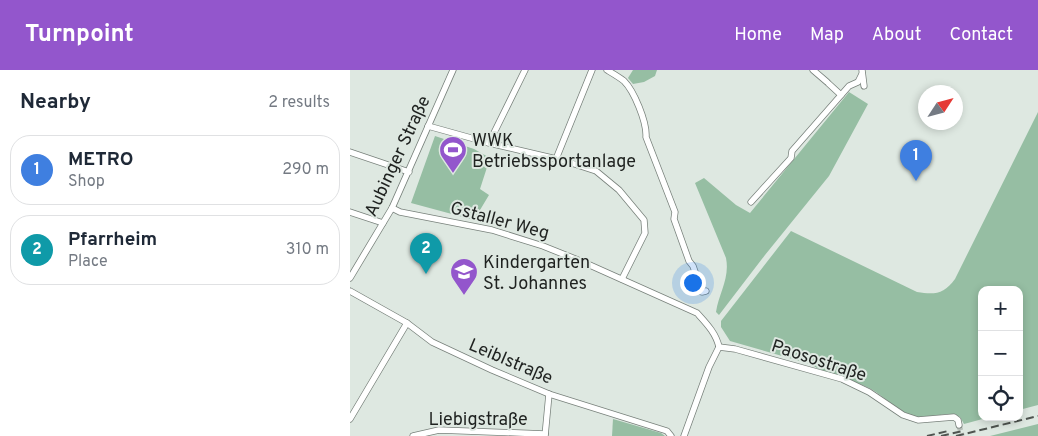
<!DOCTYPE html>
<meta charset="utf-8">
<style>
:root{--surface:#fff;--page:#f6f6f7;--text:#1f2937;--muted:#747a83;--line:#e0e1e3;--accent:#9356cc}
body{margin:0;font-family:Overpass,sans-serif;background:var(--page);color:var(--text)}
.controls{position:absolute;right:15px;bottom:15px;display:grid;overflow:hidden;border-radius:10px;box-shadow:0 2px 8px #0003}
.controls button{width:45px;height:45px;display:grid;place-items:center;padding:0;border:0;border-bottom:1px solid var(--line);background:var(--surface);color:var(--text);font:25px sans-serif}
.compass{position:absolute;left:568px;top:15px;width:45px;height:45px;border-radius:50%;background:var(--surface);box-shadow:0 2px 8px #0003;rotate:54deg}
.you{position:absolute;left:342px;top:212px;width:18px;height:18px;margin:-12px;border:4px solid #fff;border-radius:50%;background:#1a73e8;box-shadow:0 0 0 8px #1a73e833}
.badge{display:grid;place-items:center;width:32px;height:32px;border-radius:50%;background:var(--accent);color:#fff;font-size:16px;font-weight:700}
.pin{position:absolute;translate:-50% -41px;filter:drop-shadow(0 1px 2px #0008)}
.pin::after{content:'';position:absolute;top:26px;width:18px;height:15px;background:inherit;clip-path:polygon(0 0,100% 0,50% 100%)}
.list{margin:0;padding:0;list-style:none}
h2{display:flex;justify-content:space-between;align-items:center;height:65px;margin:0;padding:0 20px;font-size:21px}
h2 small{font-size:16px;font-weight:400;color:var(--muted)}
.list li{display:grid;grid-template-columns:32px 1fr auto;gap:15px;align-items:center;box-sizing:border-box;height:70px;margin:0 10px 10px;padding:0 10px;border:1px solid var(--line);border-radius:20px}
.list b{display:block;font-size:19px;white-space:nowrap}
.list p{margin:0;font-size:16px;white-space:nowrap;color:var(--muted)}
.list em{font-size:16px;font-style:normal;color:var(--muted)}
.icon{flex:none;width:28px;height:28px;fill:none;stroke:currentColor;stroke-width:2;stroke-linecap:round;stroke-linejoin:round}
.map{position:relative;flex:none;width:688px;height:366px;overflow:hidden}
header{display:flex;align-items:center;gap:30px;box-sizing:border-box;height:70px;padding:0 25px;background:var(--accent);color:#fff}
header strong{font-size:24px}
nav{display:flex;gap:28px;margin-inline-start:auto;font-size:18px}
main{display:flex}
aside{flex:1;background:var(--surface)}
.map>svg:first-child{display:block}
.green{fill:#96bea3}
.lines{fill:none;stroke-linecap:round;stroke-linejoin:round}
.minor-tunnel{stroke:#b8c0ba;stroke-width:5.5;stroke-dasharray:5.5 3;stroke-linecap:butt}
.minor-casing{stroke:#78817b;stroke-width:7}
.minor{stroke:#fff;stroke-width:5.5}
.rail{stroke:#4f5450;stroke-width:2;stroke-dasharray:8 4;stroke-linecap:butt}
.labels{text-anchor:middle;stroke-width:4;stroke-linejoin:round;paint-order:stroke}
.poi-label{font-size:18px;fill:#1f2220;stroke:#dee8e1;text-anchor:start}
.street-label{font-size:18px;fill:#1f2220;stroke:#dee8e1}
</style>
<header>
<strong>Turnpoint</strong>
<nav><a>Home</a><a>Map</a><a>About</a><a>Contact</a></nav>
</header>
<main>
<aside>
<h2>Nearby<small>2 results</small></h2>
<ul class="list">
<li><span class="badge" style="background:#3f7fe0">1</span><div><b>METRO</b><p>Shop</p></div><em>290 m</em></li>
<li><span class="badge" style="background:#0f9aa8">2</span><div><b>Pfarrheim</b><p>Place</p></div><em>310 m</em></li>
</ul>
</aside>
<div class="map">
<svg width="688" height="366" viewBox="0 0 688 366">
<rect width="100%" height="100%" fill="#dee8e1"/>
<g class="green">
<polygon points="283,0 307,0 305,6 294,12 283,14 278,8"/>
<path d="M499 22 518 34 479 106 415 185 369 245 366 242C369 223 380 208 376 188L345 113 354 108 386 135 400 143Z"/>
<path d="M688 42V335L669 340V220H632V347H640L614 354 610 347C596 339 579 351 564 346 548 342 535 327 521 319 502 309 478 306 460 294L380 271 371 257V251L441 161 567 222C585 225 594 224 605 209Z"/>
<polygon points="85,66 124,79 140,88 130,119 139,125 124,150 61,133"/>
<polygon points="263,349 311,363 315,366 262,366"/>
<polygon points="688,354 688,366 640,366"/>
</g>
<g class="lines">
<polyline class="minor-tunnel" points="609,355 612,366"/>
<defs>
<g id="minor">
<path d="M257 0C262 3 269 7 274 11 284 21 297 52 296 67L325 142 324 149 339 191 343 196 352 222 356 221"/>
<polyline points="463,0 477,12"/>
<polyline points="512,0 514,16"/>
<polyline points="479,14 491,25"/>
<polyline points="78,56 139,73 215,91 246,101 269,120 294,150 295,163 272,209"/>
<polyline points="139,73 175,0"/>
<polyline points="0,82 59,102"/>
<polyline points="206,89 242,0"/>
<polyline points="401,132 441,88 442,81 499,16 508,12 512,4"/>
<path d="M42 138 50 142 142 160 193 176 233 192 347 243C356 253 366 263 369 277"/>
<polyline points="0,142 33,153"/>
<polyline points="0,208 42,138 103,0"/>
<polyline points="0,221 57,253 82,272 142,300 199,324 317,361 321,366"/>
<polyline points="369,277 385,279 492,309 519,322 553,345 568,350 604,347 608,350 609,355"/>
<polyline points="0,349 57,253"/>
<polyline points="63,366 89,360 195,364"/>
<polyline points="195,366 199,324"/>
<polyline points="334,366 359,297 369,277"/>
</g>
</defs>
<use href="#minor" class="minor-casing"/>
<use href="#minor" class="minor"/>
<g class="rail">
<polyline points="577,366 598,361"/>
<polyline points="591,366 613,361"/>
<polyline points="606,366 688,346"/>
</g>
</g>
<defs>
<symbol id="stadium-pin" viewBox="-11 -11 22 30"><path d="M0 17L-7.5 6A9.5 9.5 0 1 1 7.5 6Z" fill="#9356cc" stroke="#dee8e1"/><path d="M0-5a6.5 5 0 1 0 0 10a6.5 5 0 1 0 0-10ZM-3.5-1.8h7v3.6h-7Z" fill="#fff"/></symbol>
<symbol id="school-pin" viewBox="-11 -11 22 30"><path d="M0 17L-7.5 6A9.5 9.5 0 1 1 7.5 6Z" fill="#9356cc" stroke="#dee8e1"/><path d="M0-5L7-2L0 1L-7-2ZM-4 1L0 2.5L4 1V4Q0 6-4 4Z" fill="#fff"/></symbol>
</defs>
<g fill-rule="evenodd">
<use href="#stadium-pin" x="87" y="64" width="32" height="43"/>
<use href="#school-pin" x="98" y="186" width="32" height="43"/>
</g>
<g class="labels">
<g class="poi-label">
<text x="122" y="76">WWK<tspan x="122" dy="21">Betriebssportanlage</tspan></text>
<text x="133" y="198">Kindergarten<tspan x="133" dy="21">St. Johannes</tspan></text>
</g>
<g class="street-label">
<text transform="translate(47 86) rotate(-65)" y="6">Aubinger Straße</text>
<text transform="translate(150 150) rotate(15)" y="6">Gstaller Weg</text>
<text transform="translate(469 290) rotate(18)" y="6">Paosostraße</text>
<text transform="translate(161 291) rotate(23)" y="6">Leiblstraße</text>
<text x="128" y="355">Liebigstraße</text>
</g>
</g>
</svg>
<div class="controls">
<button>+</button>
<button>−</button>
<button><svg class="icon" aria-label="locate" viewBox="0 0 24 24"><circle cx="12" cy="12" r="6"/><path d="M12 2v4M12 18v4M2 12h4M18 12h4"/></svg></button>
</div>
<svg class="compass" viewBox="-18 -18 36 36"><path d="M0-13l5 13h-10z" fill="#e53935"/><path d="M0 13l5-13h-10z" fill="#747a83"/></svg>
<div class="you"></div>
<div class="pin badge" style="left:566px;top:111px;background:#3f7fe0">1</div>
<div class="pin badge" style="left:76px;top:204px;background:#0f9aa8">2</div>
</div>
</main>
